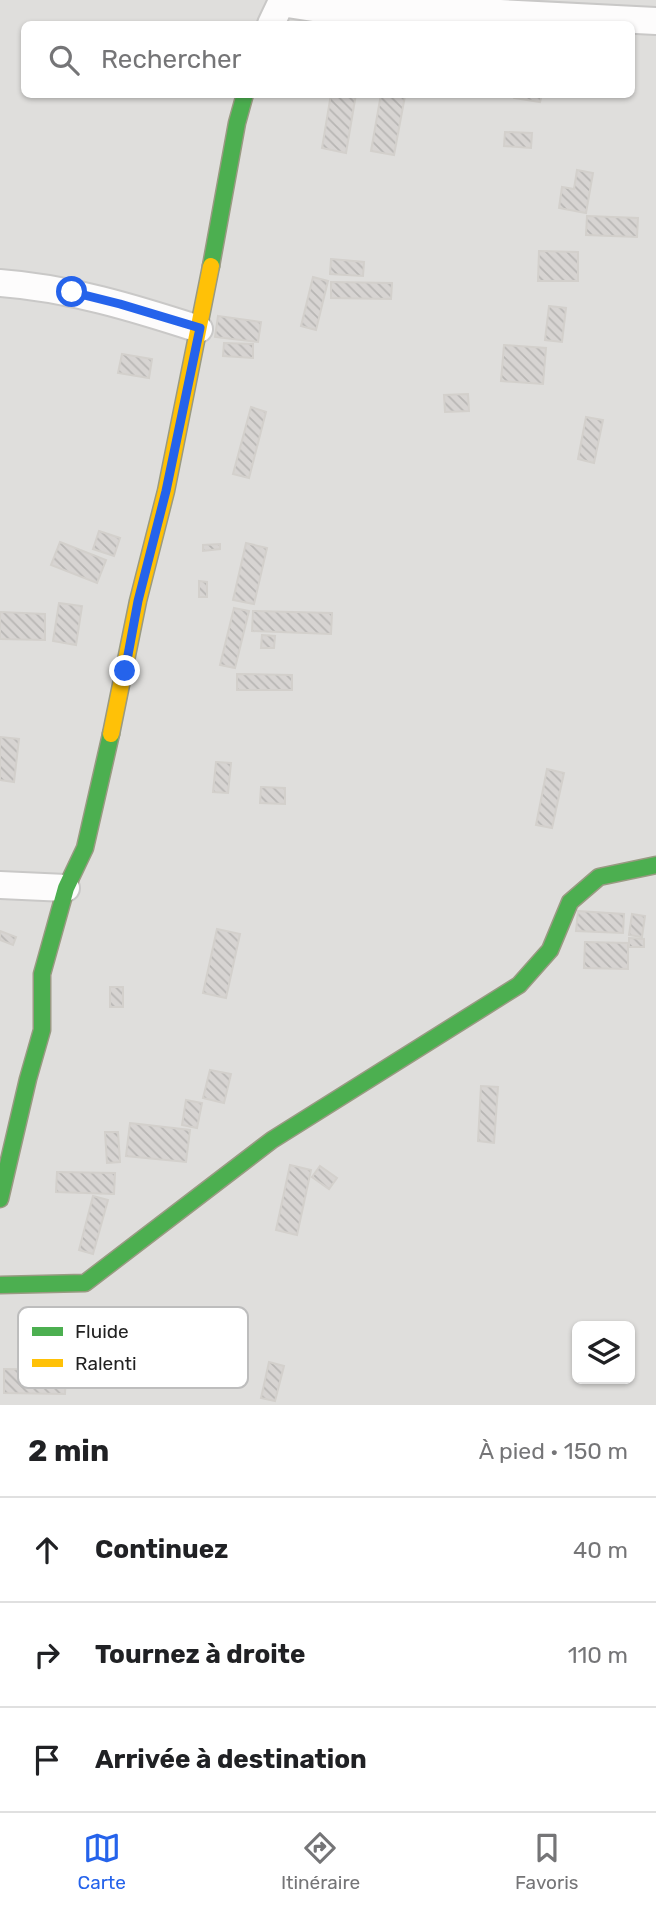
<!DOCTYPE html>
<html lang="fr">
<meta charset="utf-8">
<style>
:root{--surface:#fff;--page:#f2f2f2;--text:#202124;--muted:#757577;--line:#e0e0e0;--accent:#2563eb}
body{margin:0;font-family:Rubik,sans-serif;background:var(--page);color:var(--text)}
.controls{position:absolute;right:21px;bottom:21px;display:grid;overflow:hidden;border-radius:10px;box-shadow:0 2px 5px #0004}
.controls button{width:63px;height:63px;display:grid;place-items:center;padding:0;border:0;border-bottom:2px solid var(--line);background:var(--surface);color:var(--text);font:35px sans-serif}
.stop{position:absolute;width:21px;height:21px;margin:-16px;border:5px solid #2563eb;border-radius:50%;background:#fff}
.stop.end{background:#2563eb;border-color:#fff;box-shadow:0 2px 7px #0008}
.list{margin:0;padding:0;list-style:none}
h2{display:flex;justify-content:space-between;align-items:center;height:91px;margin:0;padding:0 28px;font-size:30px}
h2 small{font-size:23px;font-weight:400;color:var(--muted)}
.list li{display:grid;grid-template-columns:46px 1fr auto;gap:21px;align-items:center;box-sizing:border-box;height:105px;padding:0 28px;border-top:2px solid var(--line)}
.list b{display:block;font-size:26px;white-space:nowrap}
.list em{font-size:23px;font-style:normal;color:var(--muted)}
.icon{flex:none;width:38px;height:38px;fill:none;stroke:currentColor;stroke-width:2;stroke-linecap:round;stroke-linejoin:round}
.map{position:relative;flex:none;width:656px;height:1405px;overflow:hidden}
.search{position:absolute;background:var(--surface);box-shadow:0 2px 5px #0004;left:21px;right:21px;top:21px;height:77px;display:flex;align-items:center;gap:18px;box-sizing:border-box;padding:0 24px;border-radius:10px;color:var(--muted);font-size:26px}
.sheet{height:406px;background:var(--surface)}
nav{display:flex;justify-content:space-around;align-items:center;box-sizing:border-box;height:98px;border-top:2px solid var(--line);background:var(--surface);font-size:19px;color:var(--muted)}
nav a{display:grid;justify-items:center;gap:4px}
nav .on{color:var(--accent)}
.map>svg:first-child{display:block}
.residential{fill:#dfdedc;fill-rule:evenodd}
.building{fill:url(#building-back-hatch);stroke:#d3d0cc;stroke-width:2}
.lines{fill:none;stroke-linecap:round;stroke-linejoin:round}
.street-casing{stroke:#c9c8c7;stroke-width:30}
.fast-casing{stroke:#999a82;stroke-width:19}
.slow-casing{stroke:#999a82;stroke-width:19}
.street{stroke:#fdfcfc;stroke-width:26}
.fast{stroke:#4caf50;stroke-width:16}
.slow{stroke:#ffc107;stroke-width:16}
.route{stroke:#2563eb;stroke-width:9}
.key{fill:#fff;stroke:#bdbdbd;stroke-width:2}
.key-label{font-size:19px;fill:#222}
</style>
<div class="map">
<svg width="656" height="1405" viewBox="0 0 656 1405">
<defs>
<pattern id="building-back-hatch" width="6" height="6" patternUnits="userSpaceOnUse" patternTransform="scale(1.75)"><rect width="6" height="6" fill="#d7d4d2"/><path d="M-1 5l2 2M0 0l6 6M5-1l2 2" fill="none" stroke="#b8b6b4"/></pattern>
</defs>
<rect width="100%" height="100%" fill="#f0eeeb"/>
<path class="residential" d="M0 0H656V1405H0ZM24 24H632V94H24ZM577 1326H630V1379H577Z"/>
<g class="building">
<polygon points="331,94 356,94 346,153 322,148"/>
<polygon points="381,94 405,96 394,155 371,151"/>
<polygon points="514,94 542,94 540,102 514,98"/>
<polygon points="505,132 532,133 531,148 504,146"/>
<polygon points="577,170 593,173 586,213 559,208 562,187 574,189"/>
<polygon points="587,216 638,218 637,237 586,235"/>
<polygon points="539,251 578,252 578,281 538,281"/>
<polygon points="331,259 364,262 363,276 330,274"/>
<polygon points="313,277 328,281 316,330 301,326"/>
<polygon points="331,282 392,283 391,299 331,298"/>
<polygon points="549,306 566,308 562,342 545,340"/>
<polygon points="218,316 261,322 258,342 215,337"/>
<polygon points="224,343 253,344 253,358 223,356"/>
<polygon points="504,345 546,348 543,384 501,381"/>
<polygon points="122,354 152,359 149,378 118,373"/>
<polygon points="468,394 469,411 445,412 444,395"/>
<polygon points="251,407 266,412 249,478 233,474"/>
<polygon points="586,417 603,420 594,463 578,459"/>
<polygon points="99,531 120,538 114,556 93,549"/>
<polygon points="60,542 106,560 97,583 51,565"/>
<polygon points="246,543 267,548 254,604 233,600"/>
<polygon points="220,544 220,549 203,551 203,545"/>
<polygon points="199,581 207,582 207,597 199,597"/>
<polygon points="59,603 82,606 76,645 53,641"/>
<polygon points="234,608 249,611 235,668 220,665"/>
<polygon points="253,611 332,613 331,634 252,631"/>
<polygon points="0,612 45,614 45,640 0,639"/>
<polygon points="262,635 275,636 274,648 261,648"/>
<polygon points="237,674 292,675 292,690 237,690"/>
<polygon points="0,737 19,739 14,782 0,780"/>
<polygon points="216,762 231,763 228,793 213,792"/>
<polygon points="547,769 564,773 552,828 536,825"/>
<polygon points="261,787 285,788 285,804 260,803"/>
<polygon points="578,911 624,914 623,933 576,931"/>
<polygon points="632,914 645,916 642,937 629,935"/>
<polygon points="217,929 240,934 226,998 203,993"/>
<polygon points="0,931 16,937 13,945 0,940"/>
<polygon points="629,938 644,939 644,947 629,947"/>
<polygon points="585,942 628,943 628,969 584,968"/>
<rect x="110" y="987" width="13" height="20"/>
<polygon points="210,1070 231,1074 224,1103 203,1098"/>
<polygon points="481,1086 498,1087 494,1143 478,1141"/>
<polygon points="186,1100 202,1103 197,1128 182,1125"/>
<polygon points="130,1123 190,1130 186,1162 126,1156"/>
<polygon points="105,1132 118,1132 120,1162 107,1163"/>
<polygon points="290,1165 311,1170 297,1235 276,1230"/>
<polygon points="320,1166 337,1178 329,1189 312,1177"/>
<polygon points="57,1172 115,1173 114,1194 56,1192"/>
<polygon points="93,1196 108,1200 93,1254 79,1250"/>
<polygon points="269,1362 284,1366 275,1401 261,1398"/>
<polygon points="4,1369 66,1370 65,1394 4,1393"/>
</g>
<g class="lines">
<defs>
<g id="street">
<polyline points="271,24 281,3 326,10 500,13 656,21"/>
<path d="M0 283C69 288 134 308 199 329"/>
<polyline points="0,885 66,888"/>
</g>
<g id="fast">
<polyline points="211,266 237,123 245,94"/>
<polyline points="0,1199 28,1079 42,1030 42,974 66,888 85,848 111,734"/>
<polyline points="0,1285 85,1283 272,1140 519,985 550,950 570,902 599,877 656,865"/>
</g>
<polyline id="slow" points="111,734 138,601 166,491 211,266"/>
</defs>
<use href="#street" class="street-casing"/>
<use href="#fast" class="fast-casing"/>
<use href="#slow" class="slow-casing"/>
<use href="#street" class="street"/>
<use href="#fast" class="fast"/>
<use href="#slow" class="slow"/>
</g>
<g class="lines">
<polyline class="route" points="72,292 120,304 200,328 166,491 138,601 125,671"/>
</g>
<rect x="18" y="1307" width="230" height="81" rx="10" class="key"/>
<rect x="32" y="1327" width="31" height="9" fill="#4caf50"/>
<rect x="32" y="1359" width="31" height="8" fill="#ffc107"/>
<g class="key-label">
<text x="75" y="1338">Fluide</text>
<text x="75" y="1370">Ralenti</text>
</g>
</svg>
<div class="controls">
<button><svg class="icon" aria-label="layers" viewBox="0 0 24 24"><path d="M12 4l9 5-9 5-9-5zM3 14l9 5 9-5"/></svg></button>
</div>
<div class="stop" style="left:72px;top:292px"></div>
<div class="stop end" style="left:125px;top:671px"></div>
<div class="search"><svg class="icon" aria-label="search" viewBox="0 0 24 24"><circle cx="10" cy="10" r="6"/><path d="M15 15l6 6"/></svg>Rechercher</div>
</div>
<section class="sheet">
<h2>2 min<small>À pied · 150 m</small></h2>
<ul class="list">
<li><svg class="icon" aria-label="ahead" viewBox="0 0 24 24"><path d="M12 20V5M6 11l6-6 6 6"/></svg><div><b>Continuez</b></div><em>40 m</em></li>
<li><svg class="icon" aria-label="right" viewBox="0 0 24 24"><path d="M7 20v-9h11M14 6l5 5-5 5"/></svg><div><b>Tournez à droite</b></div><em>110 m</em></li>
<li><svg class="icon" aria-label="arrive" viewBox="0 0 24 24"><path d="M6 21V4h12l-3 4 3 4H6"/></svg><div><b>Arrivée à destination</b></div></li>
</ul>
</section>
<nav>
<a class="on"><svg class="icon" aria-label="map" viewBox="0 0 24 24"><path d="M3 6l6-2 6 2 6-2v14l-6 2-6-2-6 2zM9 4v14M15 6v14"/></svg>Carte</a>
<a><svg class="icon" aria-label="directions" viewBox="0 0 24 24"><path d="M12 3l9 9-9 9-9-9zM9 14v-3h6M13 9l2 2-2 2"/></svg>Itinéraire</a>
<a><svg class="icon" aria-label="saved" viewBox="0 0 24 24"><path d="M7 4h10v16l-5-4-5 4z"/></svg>Favoris</a>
</nav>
